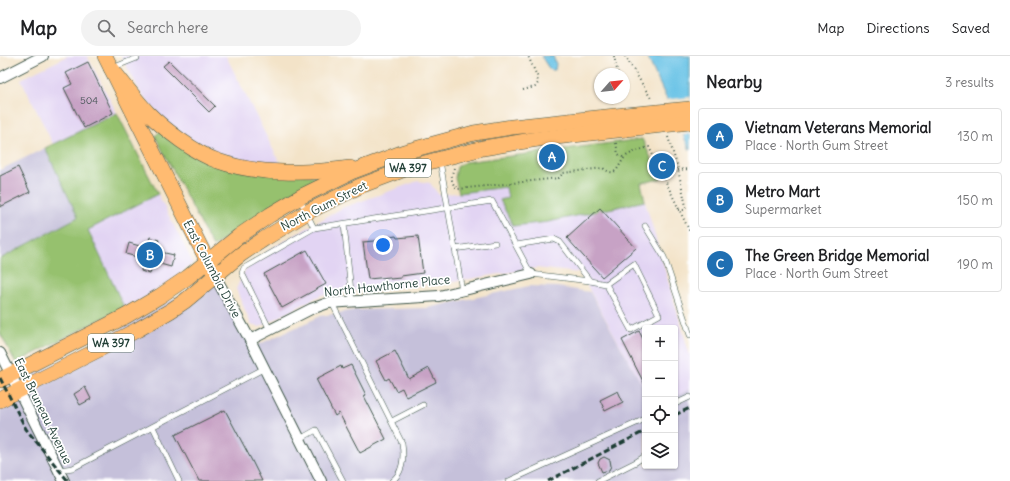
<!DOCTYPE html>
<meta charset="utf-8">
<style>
:root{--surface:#fff;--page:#f2f2f2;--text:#202124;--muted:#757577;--line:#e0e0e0;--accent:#1f6fb2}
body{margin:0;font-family:Delius,sans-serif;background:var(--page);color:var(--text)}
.controls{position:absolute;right:12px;bottom:12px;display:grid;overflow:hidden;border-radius:4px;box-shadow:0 1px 3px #0004}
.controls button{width:36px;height:36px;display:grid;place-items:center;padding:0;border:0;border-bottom:1px solid var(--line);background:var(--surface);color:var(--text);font:20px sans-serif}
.compass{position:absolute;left:594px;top:12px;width:36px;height:36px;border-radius:50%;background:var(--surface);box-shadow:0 1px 3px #0004;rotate:63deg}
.you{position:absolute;left:383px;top:189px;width:14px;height:14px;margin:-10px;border:3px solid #fff;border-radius:50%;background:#1a73e8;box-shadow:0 0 0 6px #1a73e833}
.badge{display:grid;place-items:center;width:26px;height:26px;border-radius:50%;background:var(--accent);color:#fff;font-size:13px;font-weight:700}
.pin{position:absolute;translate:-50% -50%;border:2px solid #fff;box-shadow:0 1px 4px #0006}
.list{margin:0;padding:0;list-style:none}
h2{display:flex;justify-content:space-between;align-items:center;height:52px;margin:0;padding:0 16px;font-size:17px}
h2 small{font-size:13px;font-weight:400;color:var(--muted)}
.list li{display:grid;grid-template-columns:26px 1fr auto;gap:12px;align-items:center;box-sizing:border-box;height:56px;margin:0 8px 8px;padding:0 8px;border:1px solid var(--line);border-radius:4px}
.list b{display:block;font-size:15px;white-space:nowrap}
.list p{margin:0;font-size:13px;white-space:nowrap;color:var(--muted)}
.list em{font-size:13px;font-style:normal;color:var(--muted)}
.icon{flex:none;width:22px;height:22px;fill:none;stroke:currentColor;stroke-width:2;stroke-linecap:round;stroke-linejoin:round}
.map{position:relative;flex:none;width:690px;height:425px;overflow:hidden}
header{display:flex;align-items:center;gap:24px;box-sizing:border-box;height:56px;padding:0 20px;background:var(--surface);border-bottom:1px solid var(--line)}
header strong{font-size:19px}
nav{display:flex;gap:22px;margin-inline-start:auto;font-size:14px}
.search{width:280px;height:36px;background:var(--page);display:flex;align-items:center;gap:10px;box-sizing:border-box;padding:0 14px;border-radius:22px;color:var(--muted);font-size:15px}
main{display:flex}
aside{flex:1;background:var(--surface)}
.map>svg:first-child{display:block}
.built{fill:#e2d4f3}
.industrial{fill:#c5c0da}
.green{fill:#96c16e;stroke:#5a7f51}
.water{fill:#68c2e6;stroke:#44808d}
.pier{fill:#f3e3c8}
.building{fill:#c7a2c5}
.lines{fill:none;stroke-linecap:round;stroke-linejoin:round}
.service-casing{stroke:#3f564a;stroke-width:6}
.minor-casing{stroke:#3f564a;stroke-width:12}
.primary-casing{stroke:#3f564a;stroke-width:16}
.path{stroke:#3f564a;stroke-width:2;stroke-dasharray:1 3;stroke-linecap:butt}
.service{stroke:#fff;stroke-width:5}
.minor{stroke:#fff;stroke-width:10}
.primary{stroke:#ffbb71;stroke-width:15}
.rail{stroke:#1f3d34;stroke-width:3;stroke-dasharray:6 3;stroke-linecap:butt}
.primary-bridge-casing{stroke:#3f564a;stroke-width:16;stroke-linecap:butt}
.primary-bridge{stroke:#ffbb71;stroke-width:15}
.labels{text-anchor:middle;stroke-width:3.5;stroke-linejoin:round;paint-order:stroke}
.number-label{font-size:10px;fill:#495658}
.shield{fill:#fff;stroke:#627771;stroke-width:1}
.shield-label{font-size:11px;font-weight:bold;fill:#1f3d34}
.street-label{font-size:12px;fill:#1f3d34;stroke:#fff}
</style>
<header>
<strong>Map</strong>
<div class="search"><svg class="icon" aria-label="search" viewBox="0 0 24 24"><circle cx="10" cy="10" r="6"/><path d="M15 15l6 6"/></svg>Search here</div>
<nav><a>Map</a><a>Directions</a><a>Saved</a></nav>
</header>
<main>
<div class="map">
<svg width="690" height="425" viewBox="0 0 690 425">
<rect width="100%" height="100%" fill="#fff"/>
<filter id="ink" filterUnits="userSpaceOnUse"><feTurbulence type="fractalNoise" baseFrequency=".025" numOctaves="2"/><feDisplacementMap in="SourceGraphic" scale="8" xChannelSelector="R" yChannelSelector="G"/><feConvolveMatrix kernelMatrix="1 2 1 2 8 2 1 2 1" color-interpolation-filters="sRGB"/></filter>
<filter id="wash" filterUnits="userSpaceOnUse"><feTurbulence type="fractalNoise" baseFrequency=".012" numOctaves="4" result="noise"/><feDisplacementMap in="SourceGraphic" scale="16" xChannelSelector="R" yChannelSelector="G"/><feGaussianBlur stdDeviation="0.9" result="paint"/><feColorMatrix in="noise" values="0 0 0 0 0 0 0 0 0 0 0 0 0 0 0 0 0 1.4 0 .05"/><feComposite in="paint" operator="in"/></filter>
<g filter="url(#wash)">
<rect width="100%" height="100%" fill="#f3e3c8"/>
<g class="built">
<polygon points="68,0 87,0 117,57 53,88 21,23"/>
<polygon points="121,0 226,0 281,109 260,109 214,98 169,70 142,39"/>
<polygon points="418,125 430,127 439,139 506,131 508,142 500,144 548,166 645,145 690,300 690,333 675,341 675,272 645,272 645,334 580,217 537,212 445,227 372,233 321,239 260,271 251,268 236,233 245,214 272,192 342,152"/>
<polygon points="158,138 193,207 168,227 146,241 124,251 87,174"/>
</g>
<g class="industrial">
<polygon points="45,92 79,161 0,203 0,114"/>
<polygon points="213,219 253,291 321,260 355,254 427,252 529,230 557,231 590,236 645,334 645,410 675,410 675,341 690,333 690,425 0,425 0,336 148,258"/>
</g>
<g class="green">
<polygon points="117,57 158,138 88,174 124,251 16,307 0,277 0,203 78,161 45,92"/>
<polygon points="160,75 197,100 318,121 274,148 213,191 155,80"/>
<polygon points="642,83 661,123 641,127 645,145 548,166 513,170 500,144 508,142 506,131 459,137 455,122 457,111 465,106"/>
</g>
<g class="water">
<polygon points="541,0 553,0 556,8 555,14 550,14"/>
<polygon points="647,0 690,0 690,94"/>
</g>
<polygon class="pier" points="690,41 690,78 681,79 664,44"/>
<g id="blocks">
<g class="building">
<polygon points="169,5 215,50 209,56 163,10"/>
<polygon points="88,6 113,57 84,72 64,32 72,28 66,17"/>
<polygon points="18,111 30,136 0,151 0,120"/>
<polygon points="600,152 636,192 602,221 567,182"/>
<polygon points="396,180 397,182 418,180 423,217 401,220 401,222 390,223 390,221 368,223 363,186 385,184 385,182"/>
<polygon points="150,181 159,184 156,195 174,199 171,211 153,206 150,218 141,215 144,203 126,198 129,187 147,192"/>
<polygon points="307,194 326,228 282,252 264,218"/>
<polygon points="639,275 645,287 645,329 622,284"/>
<polygon points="395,295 409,323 429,312 436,326 406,341 402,332 396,335 389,322 386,324 376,305"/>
<polygon points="351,309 366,339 364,340 386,383 360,397 339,357 335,360 316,323 341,310 342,313"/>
<polygon points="85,331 91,343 80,349 74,338"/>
<polygon points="618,335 623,346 605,355 600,344"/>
<polygon points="225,354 252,405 262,425 199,425 175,379"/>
<polygon points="604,401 610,404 611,410 609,414 602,416 598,407 600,403"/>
</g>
</g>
</g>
<g filter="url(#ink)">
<use href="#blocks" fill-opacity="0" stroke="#3f564a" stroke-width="1"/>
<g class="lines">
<defs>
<g id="service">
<polyline points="112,12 137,2"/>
<polyline points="440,105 455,193 495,187"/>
<polyline points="299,142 314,172"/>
<polyline points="344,168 352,245"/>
<polyline points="645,170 664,201 690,279"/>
<polyline points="455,193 462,235"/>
<polyline points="590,225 606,228 634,208 659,259 631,274 606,228"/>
<path d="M332 247 402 387C404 400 404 416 392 425"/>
<polyline points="270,274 242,217 244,212 314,172 492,145 531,218 590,225 560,186 554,183 516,189"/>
<polyline points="675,348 690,341"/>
<polyline points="392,365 423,349"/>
<polyline points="153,371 179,425"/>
<polyline points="300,383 316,374 343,425"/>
<polyline points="59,414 73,412 265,312"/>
<polyline points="509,425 645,363"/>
<polyline points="598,425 636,406 645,400"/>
</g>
<g id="minor">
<polyline points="0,22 43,0"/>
<polyline points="215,220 250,284 321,425"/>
<polyline points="250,284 311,253 328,247 439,240 531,218"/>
<polyline points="0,297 64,425"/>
</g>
<g id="primary">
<polyline points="105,0 211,212"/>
<path d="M111 12C123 27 135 43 148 57 164 73 196 98 218 105 257 119 309 118 350 112"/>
<polyline points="0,324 126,260 160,240 188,221 239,180 270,159 302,140 351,116 404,96 474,77 512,71 625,59"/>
<polyline points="0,344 137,274 170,255 185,245 240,199 264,183 311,154 360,130 413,110 483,92 538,83 626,73"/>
</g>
</defs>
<use href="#service" class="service-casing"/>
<use href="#minor" class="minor-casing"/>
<use href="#primary" class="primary-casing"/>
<g class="path">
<polyline points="614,0 618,18"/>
<polyline points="625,0 652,44"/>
<polyline points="523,34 535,31 538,27 537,20 528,0"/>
<polyline points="612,47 619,42"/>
<polyline points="668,81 677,109 686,150 684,154 679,154"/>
<polyline points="616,87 618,98 624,102"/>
<path d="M454 112C451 120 450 127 458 133L559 122 563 117 603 112C619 125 618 104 628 99 635 95 642 93 649 91L690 176"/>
<polyline points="678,114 690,113"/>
</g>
<use href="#service" class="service"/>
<use href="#minor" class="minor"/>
<use href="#primary" class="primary"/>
<g class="rail">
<polyline points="0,322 26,373 68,425"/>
<polyline points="675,359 690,352"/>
<polyline points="548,425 645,375"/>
</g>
<defs>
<g id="primary-bridge">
<polyline points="625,59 690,53"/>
<polyline points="626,73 690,66"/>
</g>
</defs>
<use href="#primary-bridge" class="primary-bridge-casing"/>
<use href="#primary-bridge" class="primary-bridge"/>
</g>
</g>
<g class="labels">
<g class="number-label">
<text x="89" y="48">504</text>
</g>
<g class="shield">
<rect x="385" y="103" width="46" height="18" rx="3"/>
<rect x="88" y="278" width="46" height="18" rx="3"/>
</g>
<g class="shield-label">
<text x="408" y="116">WA 397</text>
<text x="111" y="291">WA 397</text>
</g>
<g class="street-label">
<text transform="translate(324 150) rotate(-27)" y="4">North Gum Street</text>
<text transform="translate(212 213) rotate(62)" y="4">East Columbia Drive</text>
<text transform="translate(387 230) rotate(-6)" y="4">North Hawthorne Place</text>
<text transform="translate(43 355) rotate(64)" y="4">East Bruneau Avenue</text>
</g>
</g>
</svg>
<div class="controls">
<button>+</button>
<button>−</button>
<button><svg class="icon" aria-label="locate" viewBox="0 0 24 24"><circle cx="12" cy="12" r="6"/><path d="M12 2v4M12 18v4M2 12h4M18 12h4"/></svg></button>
<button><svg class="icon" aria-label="layers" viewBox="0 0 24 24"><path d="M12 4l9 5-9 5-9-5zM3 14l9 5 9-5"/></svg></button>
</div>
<svg class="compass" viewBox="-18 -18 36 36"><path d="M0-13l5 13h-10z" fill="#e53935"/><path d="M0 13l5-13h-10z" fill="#757577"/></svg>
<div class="you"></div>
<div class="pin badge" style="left:552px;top:101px">A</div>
<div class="pin badge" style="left:150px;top:199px">B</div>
<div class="pin badge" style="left:662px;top:110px">C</div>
</div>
<aside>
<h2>Nearby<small>3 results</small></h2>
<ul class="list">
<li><span class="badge">A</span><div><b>Vietnam Veterans Memorial</b><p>Place · North Gum Street</p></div><em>130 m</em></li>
<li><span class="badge">B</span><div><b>Metro Mart</b><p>Supermarket</p></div><em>150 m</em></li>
<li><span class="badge">C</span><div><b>The Green Bridge Memorial</b><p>Place · North Gum Street</p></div><em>190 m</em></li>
</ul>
</aside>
</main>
